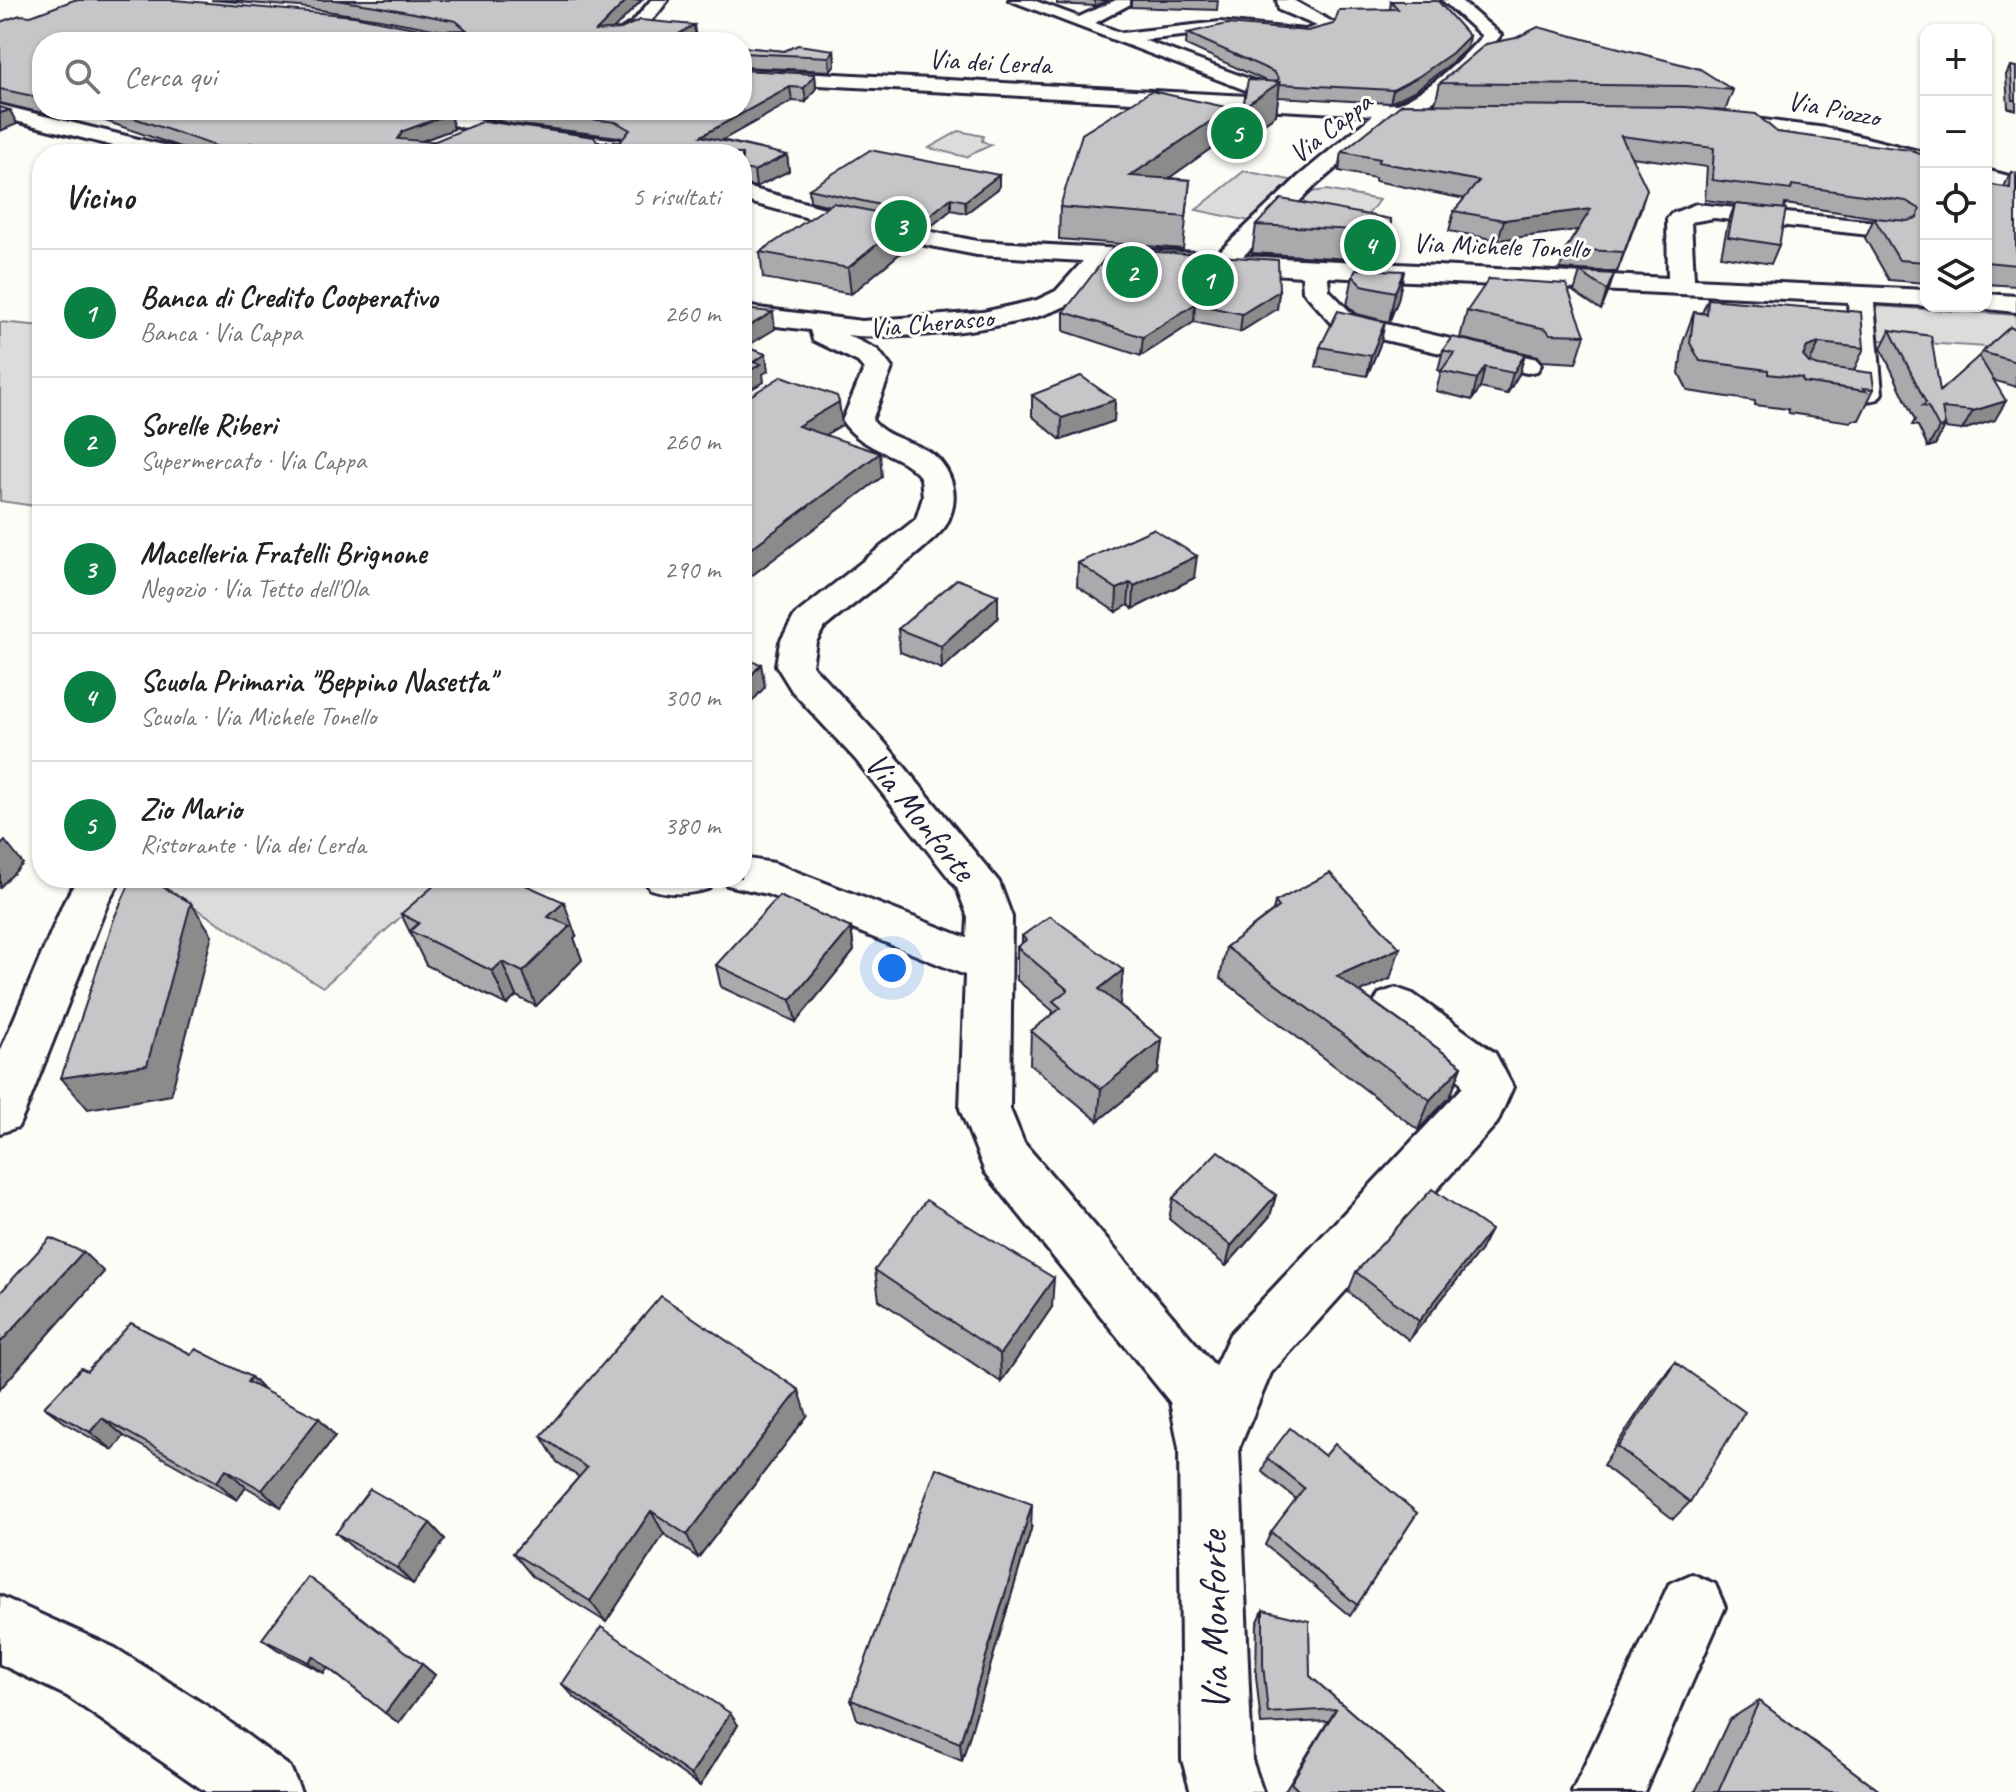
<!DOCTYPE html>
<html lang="it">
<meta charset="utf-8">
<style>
:root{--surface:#fff;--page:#f6f6f6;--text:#222;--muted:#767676;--line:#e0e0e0;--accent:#0b8043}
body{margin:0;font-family:Caveat,sans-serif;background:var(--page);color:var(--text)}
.controls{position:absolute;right:24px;top:24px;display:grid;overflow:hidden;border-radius:16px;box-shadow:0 2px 6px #0004}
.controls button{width:72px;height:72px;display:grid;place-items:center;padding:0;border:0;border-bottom:2px solid var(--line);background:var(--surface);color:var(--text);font:40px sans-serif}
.you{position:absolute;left:892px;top:968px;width:28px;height:28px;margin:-20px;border:6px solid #fff;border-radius:50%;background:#1a73e8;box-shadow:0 0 0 12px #1a73e833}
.badge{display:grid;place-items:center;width:52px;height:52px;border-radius:50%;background:var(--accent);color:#fff;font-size:26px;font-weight:700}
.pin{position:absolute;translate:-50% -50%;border:4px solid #fff;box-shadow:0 2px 8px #0006}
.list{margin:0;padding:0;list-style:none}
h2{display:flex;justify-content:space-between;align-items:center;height:104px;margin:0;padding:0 32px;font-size:34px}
h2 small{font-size:26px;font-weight:400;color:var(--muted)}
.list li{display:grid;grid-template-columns:52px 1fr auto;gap:24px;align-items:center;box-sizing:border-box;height:128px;padding:0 32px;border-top:2px solid var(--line)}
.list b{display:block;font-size:30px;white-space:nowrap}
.list p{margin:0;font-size:26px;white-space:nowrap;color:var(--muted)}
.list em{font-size:26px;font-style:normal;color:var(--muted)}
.icon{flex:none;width:44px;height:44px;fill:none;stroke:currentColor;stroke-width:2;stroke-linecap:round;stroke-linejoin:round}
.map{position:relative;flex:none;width:2016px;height:1792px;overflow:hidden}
.search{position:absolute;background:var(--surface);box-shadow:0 2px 6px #0004;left:32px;top:32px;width:720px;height:88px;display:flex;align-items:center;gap:20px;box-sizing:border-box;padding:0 28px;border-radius:32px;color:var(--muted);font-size:30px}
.panel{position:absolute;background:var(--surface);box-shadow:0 2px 6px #0004;left:32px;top:144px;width:720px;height:744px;border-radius:32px}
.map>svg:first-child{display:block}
.green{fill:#dddcdb;stroke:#807f8b;stroke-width:2}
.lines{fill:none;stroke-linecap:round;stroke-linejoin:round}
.minor-casing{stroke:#22223b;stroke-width:6}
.minor{fill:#fdfcf7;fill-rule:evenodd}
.wall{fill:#aaaaac;stroke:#22223b;stroke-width:2}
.shaded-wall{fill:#8b8b8c;stroke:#22223b;stroke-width:2}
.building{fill:#c6c6c8;stroke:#22223b;stroke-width:2}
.labels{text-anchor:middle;stroke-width:6;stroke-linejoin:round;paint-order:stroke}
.far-street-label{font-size:28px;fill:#22223b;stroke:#fdfcf7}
.street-label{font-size:34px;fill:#22223b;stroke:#fdfcf7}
.near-street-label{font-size:40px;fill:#22223b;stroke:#fdfcf7}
</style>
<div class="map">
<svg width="2016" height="1792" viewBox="0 0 2016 1792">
<rect width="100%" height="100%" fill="#fdfcf7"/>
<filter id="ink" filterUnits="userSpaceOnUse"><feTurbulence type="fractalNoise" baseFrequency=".0125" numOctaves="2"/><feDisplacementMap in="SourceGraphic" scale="16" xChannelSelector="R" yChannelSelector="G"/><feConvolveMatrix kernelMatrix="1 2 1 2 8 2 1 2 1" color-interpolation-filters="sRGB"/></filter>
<g filter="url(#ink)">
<g class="green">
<polygon points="959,131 983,136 982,141 991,145 966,157 929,148"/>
<polygon points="1244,171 1295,181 1249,221 1196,210"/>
<polygon points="1327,190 1379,200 1351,237 1276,224 1302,193"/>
<polygon points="1875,306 2016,315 2016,349 1879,340"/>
<polygon points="0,322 42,326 42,507 0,501"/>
<polygon points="146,878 444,878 323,987"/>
</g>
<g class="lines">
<defs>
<g id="minor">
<path d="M651 0H668C649 26 635 42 601 42L633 22Z"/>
<polygon points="1009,0 1033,0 1079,17 1116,0 1138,0 1095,23 1122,33 1220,22 1305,30 1317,26 1279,10 1277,0 1293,0 1336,24 1331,33 1306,40 1220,32 1143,40 1271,87 1274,91 1264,97"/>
<path d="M1442 0H1460L1501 35 1469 74 1426 106 1459 109 1462 113 1459 117 1402 116 1389 122 1315 186 1243 256 1668 278 1667 219 1671 214 1696 204 1897 224 1909 231 1905 236 1897 238 1714 218 1691 222 1694 279 1926 290V306L1874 303 1882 393 1878 399C1860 404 1838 399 1820 394L1816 388 1820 382H1853L1848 302 1328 277 1329 290 1355 317 1537 359 1541 365 1537 371 1527 373 1337 329 1303 291 1302 276 1109 263C1098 276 1085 294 1071 303 1028 329 897 341 847 335L878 350 892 368 872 420C889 442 923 441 940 461 956 480 958 503 946 525 936 543 845 610 823 629L816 642 812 665 884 742 999 882 1012 917 1010 1109 1024 1143 1215 1366 1230 1334 1463 1087 1460 1081 1379 1020 1372 1007 1379 994 1396 988 1413 994 1495 1053 1513 1087 1497 1123 1271 1373 1239 1448 1252 1760 1263 1792H1191L1182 1760 1179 1448 1170 1402 985 1172 960 1109 965 975 767 894 727 885 723 878H742V858L774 863 967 938 968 917 957 888 856 760 792 691 776 665 780 642 795 615 916 519 923 497 921 478C903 452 865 454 842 421L864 369 858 362 813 340 810 330 742 322V306L862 321 983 312 1037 300 1056 291 1083 261 977 255 864 233 742 200V186L866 219 977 241 1217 254 1299 176 1373 115 742 81V69L1397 104C1432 88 1456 65 1482 36Z"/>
<polygon points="0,105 179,149 182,154 145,154 0,117"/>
<polygon points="405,110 440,110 511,127 619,140 630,146 623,154 600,154 603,150 511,139 408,114"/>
<polygon points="1709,113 1826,128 1926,153 1926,167 1825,140 1702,123 1699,119"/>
<polygon points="1986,170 2016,178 2016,192 1986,184"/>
<polygon points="1986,294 2016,296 2016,312 1977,308 1986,306"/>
<polygon points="78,878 122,878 108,902 25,1112 18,1127 0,1133 0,1052 64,902"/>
<path d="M643 878H715L708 889C688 895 670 895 650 889Z"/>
<polygon points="1692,1574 1715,1584 1725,1607 1644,1792 1572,1792 1669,1584"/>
<polygon points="0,1596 115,1648 213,1710 290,1767 301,1792 206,1792 67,1696 0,1664"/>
</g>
</defs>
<use href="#minor" class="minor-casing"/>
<use href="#minor" class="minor"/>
</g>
<g class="wall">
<polygon points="211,0 642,0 613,29 696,39 691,42 42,42 42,110 434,110 454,129 422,141 620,142 623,139 619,137 512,124 453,110 742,110 815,74 816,88 806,102 792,101 722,140 787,155 789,171 756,187 742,184 742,154 200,154 97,118 56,110 47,114 0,103 0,22 31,16 444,31 380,19 300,7"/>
<polygon points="1057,0 1109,0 1095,6 1057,4"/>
<polygon points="1131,0 1218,0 1217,10 1131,7"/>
<polygon points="1391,1 1467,48 1449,65 1416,90 1390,103 1278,97 1276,115 1239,140 1243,107 1266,81 1186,45 1187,33 1308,31 1390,9"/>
<polygon points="1516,38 1733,90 1725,111 1777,132 1926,156 1926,283 1889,280 1865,238 1874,218 1878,218 1785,204 1784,209 1779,245 1771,264 1721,256 1728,223 1735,204 1751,206 1705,200 1707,167 1631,157 1641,208 1617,272 1560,269 1566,249 1578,229 1498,240 1449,231 1454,211 1465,199 1375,181 1375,178 1339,171 1342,152 1435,104 1440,83"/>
<polygon points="742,47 784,51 834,50 835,64 830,71 742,67"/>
<polygon points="2010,66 2016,67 2016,110 2008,108 2006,75"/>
<polygon points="1227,137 1169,178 1190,180 1183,249 1059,239 1060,207"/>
<polygon points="2011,172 2016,173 2016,286 1986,284 1986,184 2004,187"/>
<polygon points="999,175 999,188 966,213 951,210 929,228 908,224 910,245 851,294 763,278 760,252 830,206 810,201 809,189"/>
<polygon points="1391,219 1386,254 1350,259 1252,253 1256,225"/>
<polygon points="1404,271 1398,300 1389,322 1357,314 1347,305 1353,276"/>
<polygon points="1580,272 1614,274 1608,293 1601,310 1574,292"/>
<polygon points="1279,291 1277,309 1240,332 1194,322 1141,356 1064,331 1064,312"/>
<polygon points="1708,299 1864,348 1854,370 1874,389 1859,420 1852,420 1851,422 1789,413 1788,409 1755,405 1755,401 1688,391 1679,373 1683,342 1694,312 1702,313"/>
<polygon points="1467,311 1585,335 1576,363 1542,361 1538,356 1460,338"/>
<polygon points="1890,330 1940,391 1979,357 1982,352 2016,330 2016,387 1993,380 1995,420 1962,430 1944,428 1935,445 1928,447 1918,426 1912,425 1915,420 1881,348"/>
<polygon points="1381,342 1367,376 1316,367 1320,347"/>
<polygon points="1443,350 1525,354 1519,374 1507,394 1480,388 1472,400 1436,391 1441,371 1438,370"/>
<polygon points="1032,395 1115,400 1114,421 1061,440 1032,416"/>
<polygon points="1078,563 1194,578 1133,609 1128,605 1116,612 1077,586"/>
<polygon points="998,595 998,618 942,669 900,652 898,629"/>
<polygon points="1275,902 1390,979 1360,992 1462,1066 1450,1097 1418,1130 1220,978 1226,947 1273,911"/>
<polygon points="401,914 576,936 574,938 582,960 536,1006 516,996 507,1005 426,965"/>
<polygon points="851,928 854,951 796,1022 721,987 716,965"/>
<polygon points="1022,936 1123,970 1119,1005 1162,1039 1158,1072 1098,1121 1030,1064 1031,1031 1052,1015 1053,1011 1017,980 1017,947 1022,943"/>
<polygon points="1276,1195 1270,1216 1226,1266 1169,1219 1173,1198"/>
<polygon points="1480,1251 1409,1340 1348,1292 1356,1272"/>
<polygon points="875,1270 1052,1307 1001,1382 879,1300"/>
<polygon points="1675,1362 1690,1502 1673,1519 1603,1465 1659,1381"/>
<polygon points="87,1371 251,1377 264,1391 335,1436 281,1507 246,1487 237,1500 124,1436 113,1450 68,1425 44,1407"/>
<polygon points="807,1416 698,1558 664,1534 606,1622 532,1576 513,1553 579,1477 557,1462 541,1436"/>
<polygon points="1325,1456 1417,1513 1350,1616 1265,1545 1271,1532 1296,1499 1262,1472 1267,1458"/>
<polygon points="430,1523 445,1539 413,1584 354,1549 336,1533"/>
<polygon points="1031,1529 962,1761 857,1719 851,1700"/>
<polygon points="1263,1610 1310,1676 1443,1792 1284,1792 1328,1721 1261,1724 1256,1676 1257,1624"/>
<polygon points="262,1639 422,1664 435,1675 399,1723 328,1668 324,1673 278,1650"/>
<polygon points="562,1684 738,1725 700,1786 574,1697"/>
<polygon points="1759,1701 1881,1792 1695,1792 1729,1720"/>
</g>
<g class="shaded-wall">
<polygon points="627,0 642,0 601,42 596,31"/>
<polygon points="1095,0 1109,0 1095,6"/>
<polygon points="694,25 696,39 690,42 670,39"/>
<polygon points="1469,36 1467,48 1449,65 1416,90 1390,103 1393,90"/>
<polygon points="834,50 835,64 830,71 829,57"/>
<polygon points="815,74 816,88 806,102 804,88"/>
<polygon points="1280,82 1276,115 1239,140 1243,107"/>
<polygon points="790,87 792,101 703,151 701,136"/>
<polygon points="1230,108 1227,137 1128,207 1130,176"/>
<polygon points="10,110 17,124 0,131 0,113"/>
<polygon points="46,110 56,110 47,114"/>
<polygon points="450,114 454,129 408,146 398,139 403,131"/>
<polygon points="251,143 255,154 228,154 227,150"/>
<polygon points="787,155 789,171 756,187 754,171"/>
<polygon points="999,175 999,188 966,213 965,201"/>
<polygon points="1647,189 1641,208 1617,272 1624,252"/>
<polygon points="951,198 951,210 929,228 929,216"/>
<polygon points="1591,209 1585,229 1498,240 1504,220"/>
<polygon points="908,219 910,245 851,294 848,268"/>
<polygon points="1391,226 1386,254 1350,259 1355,230"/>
<polygon points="1404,271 1398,300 1389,322 1395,292"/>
<polygon points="1614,274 1608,293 1601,310 1607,290"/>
<polygon points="1279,291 1277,309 1240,332 1242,314"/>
<polygon points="1195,304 1194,322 1141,356 1143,337"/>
<polygon points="773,312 775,329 742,349 742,330"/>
<polygon points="1385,322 1381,342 1367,376 1371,356"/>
<polygon points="1819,343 1805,373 1794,377 1807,347"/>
<polygon points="766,354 768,371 763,374 764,382 742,394 742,375 753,362"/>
<polygon points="1525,354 1519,374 1507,394 1513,373"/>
<polygon points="1485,367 1480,388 1472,400 1477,379"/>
<polygon points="1115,400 1114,421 1061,440 1062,418"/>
<polygon points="2006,401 1995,420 1962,430 1973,411"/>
<polygon points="839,402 842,425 801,449 798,426"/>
<polygon points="1945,426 1935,445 1928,447 1939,428"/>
<polygon points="880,453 882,477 742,583 742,555"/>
<polygon points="1197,556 1194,578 1133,609 1134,586"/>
<polygon points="1130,583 1128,605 1116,612 1117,589"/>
<polygon points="998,595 998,618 942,669 941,646"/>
<polygon points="761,664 765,687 742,713 742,686"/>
<polygon points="5,841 23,864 0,887 0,846"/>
<polygon points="564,902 576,936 574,938 582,960 536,1006 523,972 548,917"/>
<polygon points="191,903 212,935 171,1095 88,1109 61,1078"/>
<polygon points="851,928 854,951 796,1022 791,1000"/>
<polygon points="1400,948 1390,979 1328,1006 1337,976"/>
<polygon points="502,962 516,996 507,1005 492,971"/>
<polygon points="1123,970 1120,1004 1097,1023 1099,989"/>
<polygon points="1162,1039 1158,1072 1098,1121 1101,1089"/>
<polygon points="1462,1066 1450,1097 1418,1130 1430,1100"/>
<polygon points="1276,1195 1270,1216 1226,1266 1231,1246"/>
<polygon points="1491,1230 1480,1251 1409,1340 1419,1321"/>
<polygon points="83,1252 104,1272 0,1389 0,1343"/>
<polygon points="1054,1278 1052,1307 1001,1382 1000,1354"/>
<polygon points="251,1377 269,1396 247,1382"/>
<polygon points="799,1390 807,1416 698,1558 687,1535"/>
<polygon points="102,1418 124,1436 113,1450 90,1432"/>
<polygon points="319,1418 335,1436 281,1507 262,1490"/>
<polygon points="226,1469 246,1487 237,1500 217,1482"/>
<polygon points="1032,1504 1031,1529 962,1761 960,1743"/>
<polygon points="651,1511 664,1534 606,1622 590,1601"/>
<polygon points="430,1523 445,1539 413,1584 397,1568"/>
<polygon points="313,1656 328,1667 324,1673 308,1662"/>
<polygon points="422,1664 435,1675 399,1723 385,1713"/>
<polygon points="730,1713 738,1725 700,1786 691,1775"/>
</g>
<g class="building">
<polygon points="74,0 174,0 354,16 429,31 467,30 456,21 376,6 335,0 627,0 596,31 621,29 640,20 694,25 670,39 694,42 42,42 42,98 0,89 0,22 20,15 31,16"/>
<polygon points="1391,1 1438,1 1469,36 1452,53 1418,77 1393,90 1280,84 1280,82 1275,82 1279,79 1274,72 1187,33 1227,24 1308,31 1334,24 1339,10 1398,9"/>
<polygon points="1538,27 1700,69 1733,90 1686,86 1440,83 1486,44 1516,38"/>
<polygon points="798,45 834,50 829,57 742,53 742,47 784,51"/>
<polygon points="2010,66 2016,67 2016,100 2013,100"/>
<polygon points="742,70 815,74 804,88 790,87 701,136 787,155 754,171 742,169 742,154 283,154 251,143 227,150 111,110 434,110 450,114 403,131 398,139 433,142 484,121 594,137 597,142 620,142 630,130 616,122 514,110 742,110"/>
<polygon points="1248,80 1280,82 1243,107"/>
<polygon points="1151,91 1230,108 1130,176 1190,180 1186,217 1060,207 1082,134"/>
<polygon points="1402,104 1685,107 1756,114 1777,132 1909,150 1926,156 1926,262 1899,260 1874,218 1907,221 1917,218 1920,209 1906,201 1792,185 1791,190 1712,180 1714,148 1621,136 1647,189 1624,252 1566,249 1591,209 1504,220 1454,211 1479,181 1378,162 1380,159 1342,152"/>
<polygon points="0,107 10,110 0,113"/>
<polygon points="870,150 999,175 965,201 951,198 929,216 809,189"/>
<polygon points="2011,172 2016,173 2016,265 1986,262 1986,184 2010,188"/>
<polygon points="1281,199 1391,219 1391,226 1355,230 1256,225"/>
<polygon points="833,203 908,219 848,268 760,252"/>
<polygon points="1735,204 1786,209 1779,245 1728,237"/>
<polygon points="1112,249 1278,260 1279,291 1242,314 1195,304 1143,337 1064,312"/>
<polygon points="1356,269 1404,271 1395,292 1362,285 1353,276"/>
<polygon points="1580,272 1614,274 1607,290"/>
<polygon points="1489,279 1566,284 1585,335 1550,334 1546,329 1467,311"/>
<polygon points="1708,299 1861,312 1864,348 1819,343 1807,347 1803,356 1809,363 1819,366 1872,373 1874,389 1863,388 1866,391 1803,382 1802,378 1768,374 1768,370 1700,361 1690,343 1694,312 1707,314"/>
<polygon points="742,309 773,312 742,330"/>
<polygon points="1338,311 1385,322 1371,356 1320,347"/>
<polygon points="2010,327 2016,330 2016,362 1982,352"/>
<polygon points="1890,330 1931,336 1940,391 1979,356 2006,401 1973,411 1942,408 1945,426 1939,428 1928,407 1922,406 1926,403"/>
<polygon points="1452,337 1525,354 1513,373 1485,367 1477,379 1441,371 1454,353 1443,350"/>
<polygon points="742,346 766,354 753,362 761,364 742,375"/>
<polygon points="782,376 837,396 839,402 798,426 880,453 742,555 742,401"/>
<polygon points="1081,376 1115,400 1062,418 1032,395"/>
<polygon points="1153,529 1197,556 1134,586 1130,583 1117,589 1078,563"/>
<polygon points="957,579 998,595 941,646 898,629"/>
<polygon points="742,659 761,664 742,686"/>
<polygon points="1330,873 1400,948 1337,976 1462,1066 1430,1100 1226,947 1279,907 1275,902"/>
<polygon points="132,878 147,878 191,903 147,1065 61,1078 115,916"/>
<polygon points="443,878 464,878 467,880 469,878 510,878 564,902 548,917 570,926 523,972 502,962 492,971 410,931 419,923 401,914"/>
<polygon points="779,896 851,928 791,1000 716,965"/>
<polygon points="1050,916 1123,970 1099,989 1162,1039 1101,1089 1031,1031 1061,1008 1053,1001 1068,990 1017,947 1026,940 1022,936"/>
<polygon points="1218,1151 1276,1195 1231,1246 1173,1198"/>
<polygon points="1432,1189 1491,1230 1419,1321 1356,1272"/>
<polygon points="926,1200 1054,1278 1000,1354 875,1270"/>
<polygon points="50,1238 83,1252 0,1343 0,1293"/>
<polygon points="661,1296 799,1390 687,1535 651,1511 590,1601 513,1553 587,1468 541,1436"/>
<polygon points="131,1323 191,1354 196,1349 251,1377 247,1382 319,1418 262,1490 226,1469 217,1482 102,1418 90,1432 44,1407 81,1368 87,1371"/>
<polygon points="1675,1362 1745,1412 1690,1502 1618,1447"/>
<polygon points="1290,1428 1325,1456 1335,1444 1417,1513 1357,1605 1271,1532 1304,1488 1267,1458"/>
<polygon points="936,1468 1032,1504 960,1743 851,1700"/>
<polygon points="370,1489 430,1523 397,1568 336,1533"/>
<polygon points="308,1577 422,1664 385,1713 313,1656 308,1662 262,1639"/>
<polygon points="1263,1610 1309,1621 1310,1676 1443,1792 1300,1792 1291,1783 1336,1709 1268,1713 1263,1664"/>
<polygon points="601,1627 730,1713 691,1775 562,1684"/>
<polygon points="1759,1701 1881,1792 1718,1792"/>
</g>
</g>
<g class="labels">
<g class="far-street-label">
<text transform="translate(990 61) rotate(3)" y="10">Via dei Lerda</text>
<text transform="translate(1834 108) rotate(11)" y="10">Via Piozzo</text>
<text transform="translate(1330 127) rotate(-38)" y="10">Via Cappa</text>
<text transform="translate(1501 245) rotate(2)" y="10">Via Michele Tonello</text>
<text transform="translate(931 322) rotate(-5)" y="10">Via Cherasco</text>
</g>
<g class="street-label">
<text transform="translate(921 816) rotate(51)" y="12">Via Monforte</text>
</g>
<g class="near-street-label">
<text transform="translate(1213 1621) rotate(-91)" y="14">Via Monforte</text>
</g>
</g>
</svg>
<div class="controls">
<button>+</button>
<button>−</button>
<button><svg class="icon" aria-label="locate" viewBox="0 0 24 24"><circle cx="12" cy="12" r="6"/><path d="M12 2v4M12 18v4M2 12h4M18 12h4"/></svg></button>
<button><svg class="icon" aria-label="layers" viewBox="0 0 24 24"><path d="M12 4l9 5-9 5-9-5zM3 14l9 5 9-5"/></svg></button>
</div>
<div class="you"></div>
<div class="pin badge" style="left:1208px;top:280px">1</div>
<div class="pin badge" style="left:1132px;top:272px">2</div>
<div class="pin badge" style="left:901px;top:226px">3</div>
<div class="pin badge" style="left:1370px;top:245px">4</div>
<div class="pin badge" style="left:1237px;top:133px">5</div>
<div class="search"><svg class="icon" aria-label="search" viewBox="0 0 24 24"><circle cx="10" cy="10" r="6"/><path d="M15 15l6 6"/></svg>Cerca qui</div>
<section class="panel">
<h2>Vicino<small>5 risultati</small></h2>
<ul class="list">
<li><span class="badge">1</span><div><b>Banca di Credito Cooperativo</b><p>Banca · Via Cappa</p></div><em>260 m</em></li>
<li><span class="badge">2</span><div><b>Sorelle Riberi</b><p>Supermercato · Via Cappa</p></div><em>260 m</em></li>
<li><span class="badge">3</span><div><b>Macelleria Fratelli Brignone</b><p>Negozio · Via Tetto dell'Ola</p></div><em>290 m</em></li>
<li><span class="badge">4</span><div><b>Scuola Primaria &quot;Beppino Nasetta&quot;</b><p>Scuola · Via Michele Tonello</p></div><em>300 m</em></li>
<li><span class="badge">5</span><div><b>Zio Mario</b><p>Ristorante · Via dei Lerda</p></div><em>380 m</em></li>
</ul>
</section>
</div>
